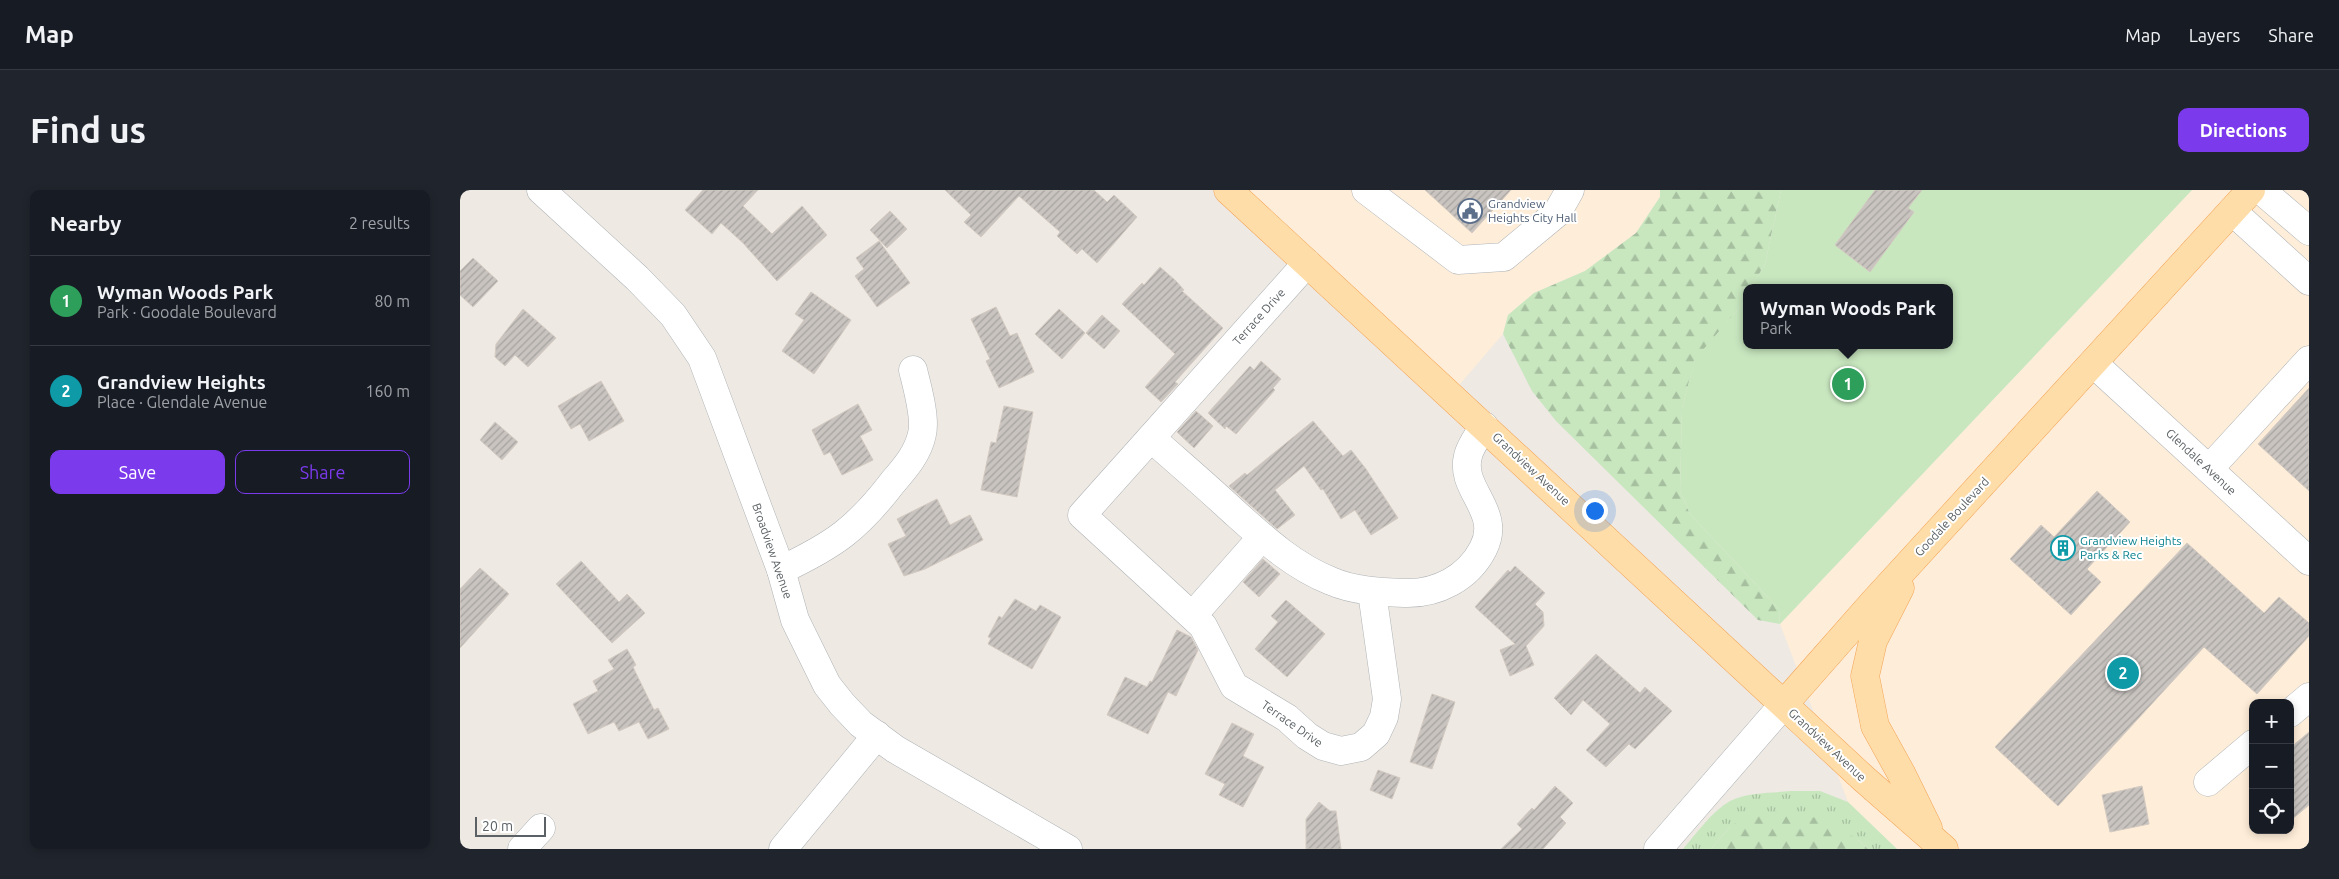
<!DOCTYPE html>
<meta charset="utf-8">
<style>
:root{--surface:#171b24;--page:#20242c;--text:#f1f3f6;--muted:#9ea1a6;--line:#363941;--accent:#7c3aed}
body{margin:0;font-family:Ubuntu,sans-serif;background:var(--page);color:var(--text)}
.controls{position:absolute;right:15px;bottom:15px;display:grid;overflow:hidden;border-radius:10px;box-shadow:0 2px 8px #0003}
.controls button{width:45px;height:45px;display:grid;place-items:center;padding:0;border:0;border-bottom:1px solid var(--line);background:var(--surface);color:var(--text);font:25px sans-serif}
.scale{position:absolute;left:15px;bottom:12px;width:71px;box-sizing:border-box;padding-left:5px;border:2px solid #5b6164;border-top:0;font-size:14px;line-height:18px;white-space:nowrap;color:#5b6164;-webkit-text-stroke:4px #fff;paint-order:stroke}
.you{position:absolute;left:1134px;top:320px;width:18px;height:18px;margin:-12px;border:4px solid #fff;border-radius:50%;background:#1a73e8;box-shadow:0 0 0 8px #1a73e833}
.badge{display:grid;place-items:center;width:32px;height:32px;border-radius:50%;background:var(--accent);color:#fff;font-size:16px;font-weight:700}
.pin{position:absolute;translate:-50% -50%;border:2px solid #fff;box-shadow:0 1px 5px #0006}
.popup{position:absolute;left:1283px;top:94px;width:210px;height:65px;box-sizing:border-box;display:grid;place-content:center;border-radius:10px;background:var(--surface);filter:drop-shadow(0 1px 4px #0005);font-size:16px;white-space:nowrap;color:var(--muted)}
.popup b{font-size:19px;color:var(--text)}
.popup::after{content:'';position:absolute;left:50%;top:100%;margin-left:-10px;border:10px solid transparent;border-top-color:var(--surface)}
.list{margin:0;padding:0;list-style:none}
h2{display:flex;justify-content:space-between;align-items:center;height:65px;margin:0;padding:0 20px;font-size:21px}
h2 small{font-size:16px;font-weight:400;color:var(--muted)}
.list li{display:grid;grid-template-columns:32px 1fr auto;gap:15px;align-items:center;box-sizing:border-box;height:90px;padding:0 20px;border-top:1px solid var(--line)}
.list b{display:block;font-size:19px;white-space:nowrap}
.list p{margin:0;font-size:16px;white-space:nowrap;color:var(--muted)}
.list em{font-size:16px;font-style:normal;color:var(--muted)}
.actions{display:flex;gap:10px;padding:15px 20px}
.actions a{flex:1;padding:11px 0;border:1px solid var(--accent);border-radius:10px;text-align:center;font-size:18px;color:var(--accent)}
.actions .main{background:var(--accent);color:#fff}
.icon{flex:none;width:28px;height:28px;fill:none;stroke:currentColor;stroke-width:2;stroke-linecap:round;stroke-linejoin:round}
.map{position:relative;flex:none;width:1849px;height:659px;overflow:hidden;border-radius:10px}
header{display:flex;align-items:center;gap:30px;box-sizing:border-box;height:70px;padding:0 25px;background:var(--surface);border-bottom:1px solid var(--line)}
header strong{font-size:24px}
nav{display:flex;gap:28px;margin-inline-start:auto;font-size:18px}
.intro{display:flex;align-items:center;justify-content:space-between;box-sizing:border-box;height:120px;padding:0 30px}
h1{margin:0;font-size:35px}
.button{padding:12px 22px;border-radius:10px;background:var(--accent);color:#fff;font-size:18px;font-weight:700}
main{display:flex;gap:30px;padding:0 30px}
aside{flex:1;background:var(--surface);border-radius:10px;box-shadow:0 2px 8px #0003}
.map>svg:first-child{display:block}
.commercial{fill:#feedd8;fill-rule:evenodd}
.grass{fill:url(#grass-tufts)}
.forest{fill:url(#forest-firs)}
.park{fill:#c8e7bf}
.building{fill:url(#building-hatch);stroke:#d3cac1}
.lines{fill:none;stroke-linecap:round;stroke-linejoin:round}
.minor-casing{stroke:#afb3b6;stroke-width:29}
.major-casing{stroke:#f4a456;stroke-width:29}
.minor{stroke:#fff;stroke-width:28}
.major{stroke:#ffdda8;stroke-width:28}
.labels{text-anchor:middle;stroke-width:4;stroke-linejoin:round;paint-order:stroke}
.service-label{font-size:12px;fill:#4e5e75;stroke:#fff;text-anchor:start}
.street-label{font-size:12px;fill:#5b6164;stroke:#fff}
.culture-label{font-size:12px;fill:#0d838f;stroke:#fff;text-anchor:start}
</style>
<header>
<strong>Map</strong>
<nav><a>Map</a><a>Layers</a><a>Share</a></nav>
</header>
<div class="intro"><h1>Find us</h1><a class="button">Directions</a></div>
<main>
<aside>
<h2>Nearby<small>2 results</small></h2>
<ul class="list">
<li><span class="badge" style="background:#2e9e5b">1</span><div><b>Wyman Woods Park</b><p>Park · Goodale Boulevard</p></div><em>80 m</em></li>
<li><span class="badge" style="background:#0f9aa8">2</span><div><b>Grandview Heights</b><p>Place · Glendale Avenue</p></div><em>160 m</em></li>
</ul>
<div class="actions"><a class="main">Save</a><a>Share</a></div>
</aside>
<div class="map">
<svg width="1849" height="659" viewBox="0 0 1849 659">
<defs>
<pattern id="grass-tufts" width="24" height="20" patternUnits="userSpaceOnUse" patternTransform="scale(1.25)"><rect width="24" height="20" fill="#c8e7bf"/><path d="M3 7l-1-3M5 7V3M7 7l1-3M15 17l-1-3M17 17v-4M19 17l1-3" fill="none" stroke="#a5bf9f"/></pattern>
<pattern id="forest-firs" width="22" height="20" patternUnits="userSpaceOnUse" patternTransform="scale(1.25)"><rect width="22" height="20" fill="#c8e7bf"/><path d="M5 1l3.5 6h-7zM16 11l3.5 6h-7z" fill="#a5bf9f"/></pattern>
<pattern id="building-hatch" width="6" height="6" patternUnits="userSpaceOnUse" patternTransform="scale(1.25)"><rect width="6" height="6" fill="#c9c4c0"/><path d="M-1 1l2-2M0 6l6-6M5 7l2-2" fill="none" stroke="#a6a3a0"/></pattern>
</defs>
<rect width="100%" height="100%" fill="#eee9e3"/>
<g class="commercial">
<polygon points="764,0 1200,0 1200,7 1176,43 1125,81 1074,103 1048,125 1043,144 988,208"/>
<path d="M1732 0H1849V659H1437L1388 612 1320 434ZM1793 513H1830V640H1793Z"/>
</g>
<path class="grass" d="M1331 601H1360L1388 612 1437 659H1408L1397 649 1270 637 1251 659H1223C1237 643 1251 622 1270 611 1287 602 1312 603 1331 601Z"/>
<g class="forest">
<polygon points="1200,0 1321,0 1305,74 1291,98 1287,98 1287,106 1281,116 1235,170 1222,218 1220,301 1230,324 1319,419 1320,434 1298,430 1096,231 1072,201 1043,144 1048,125 1074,103 1125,81 1176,43 1200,7"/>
<polygon points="1318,621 1363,629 1397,649 1408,659 1251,659 1270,637 1290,623"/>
</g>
<polygon class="park" points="1321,0 1732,0 1320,434 1319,419 1230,324 1220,301 1222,218 1235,169 1281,116 1287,106 1287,155 1489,155 1489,98 1291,98 1305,74"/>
<g class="building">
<polygon points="243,0 298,0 283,16 312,44 342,16 367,45 317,91 283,53 261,33 252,44 225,20"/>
<polygon points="485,0 634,0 647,12 654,5 677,27 637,73 622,59 617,64 597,46 600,42 559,6 521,47 504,32 511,25"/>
<polygon points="965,0 1051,0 1012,43"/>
<polygon points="1415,0 1462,0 1448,18 1454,22 1410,82 1375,55"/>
<polygon points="430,21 447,39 427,58 410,40"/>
<polygon points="419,51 450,93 417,117 395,86 404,79 396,68"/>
<polygon points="13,68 38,91 13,117 0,105 0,81"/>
<polygon points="700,77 716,91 724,100 722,101 763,138 715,192 718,194 701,212 685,197 715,164 662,114 682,93 684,95"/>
<polygon points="351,102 391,130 354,184 322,161 344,130 335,124"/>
<polygon points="536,117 550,146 557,143 574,182 539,198 526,171 530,169 511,129"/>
<polygon points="63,119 96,148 68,177 55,165 45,176 35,167 36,154"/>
<polygon points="599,119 625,143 602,169 575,144"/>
<polygon points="642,125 660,141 644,159 626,143"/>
<polygon points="801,171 821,189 813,198 815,200 776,244 766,236 765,239 748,223 790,176 794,180"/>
<polygon points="141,191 164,231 129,251 120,234 111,239 98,216"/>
<polygon points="1849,198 1849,301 1798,254"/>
<polygon points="398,214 412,240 400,246 413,270 382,285 370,262 364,265 352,240"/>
<polygon points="544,216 573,222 557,307 521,300 531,252 536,253"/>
<polygon points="736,221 753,236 734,258 717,242"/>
<polygon points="853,231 883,266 891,260 906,279 938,328 911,345 895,320 881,329 863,299 861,300 844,276 815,300 835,325 817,339 769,296 785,283 787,285"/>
<polygon points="35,232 58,252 42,270 20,250"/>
<polygon points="1637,301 1670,332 1627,379 1641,392 1611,425 1550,369 1581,335 1594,347"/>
<polygon points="477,309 490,335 510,325 523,350 465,379 444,386 428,354 446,346 437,329"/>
<polygon points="1727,353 1804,423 1819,407 1849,433 1849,446 1797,504 1744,457 1598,616 1535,557"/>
<polygon points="803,369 820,384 799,407 783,392"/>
<polygon points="121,371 159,412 167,404 185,423 152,453 96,394"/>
<polygon points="1055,376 1085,403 1075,414 1083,422 1084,436 1066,456 1074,475 1050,486 1040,460 1055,454 1015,417 1048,380 1050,382"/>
<polygon points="20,378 49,404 0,458 0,399"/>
<polygon points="555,409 576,421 580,415 601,427 572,479 528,454 531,448 528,447 539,426 542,428"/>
<polygon points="826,410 865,444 827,487 795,459 818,432 811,426"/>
<polygon points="717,440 731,447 738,460 716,506 708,502 688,544 647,525 665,487 687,497 690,491 692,492"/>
<polygon points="167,459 176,475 173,477 194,520 198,518 209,539 188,549 179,532 159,541 154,532 128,544 113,514 138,501 133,491 154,479 148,470"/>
<polygon points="1136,464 1180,503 1185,497 1212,521 1175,559 1169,554 1146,577 1126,560 1150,534 1123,510 1111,525 1094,508"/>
<polygon points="972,504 995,512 972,579 950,572"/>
<polygon points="772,533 794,544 783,566 804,577 783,617 759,605 765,594 745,584"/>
<polygon points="1849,542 1849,615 1830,631 1830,558"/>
<polygon points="918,580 940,588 932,609 910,600"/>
<polygon points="1095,596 1113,613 1100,627 1106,633 1083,659 1041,659 1062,639 1057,634 1072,618 1074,620"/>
<polygon points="1682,596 1689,634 1650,642 1642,605"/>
<polygon points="859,612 870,621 876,621 881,659 846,659 846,629"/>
</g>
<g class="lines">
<defs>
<g id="minor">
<polyline points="81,0 177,88 213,125 242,168 321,380 335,430 367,495 382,514 401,534 435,559 608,659"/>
<polyline points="906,0 998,70 1044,67 1097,23 1110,0"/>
<polyline points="1801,0 1849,41"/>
<polyline points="1772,21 1849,91"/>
<polyline points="847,73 622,325 743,436 774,496 827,528 847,546 863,556 881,561 901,557 916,544 924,527 927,509 912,402"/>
<polyline points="1633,173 1849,371"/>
<path d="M691 248C718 272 746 296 773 321 803 348 833 376 871 391 894 401 920 402 945 403 977 404 1008 388 1023 359 1043 321 999 300 1008 266 1010 256 1019 245 1024 236"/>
<polyline points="1749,279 1849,170"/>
<path d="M321 380C374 355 397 339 433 292 446 277 458 263 462 244 466 228 457 196 453 180"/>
<polyline points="733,425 802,347"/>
<polyline points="1830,523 1849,507"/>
<polyline points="1748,592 1793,554"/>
<polyline points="62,659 81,638"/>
<polyline points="323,659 417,545"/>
<polyline points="1198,659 1324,514"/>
</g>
<g id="major">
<polyline points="768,0 1404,589 1484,659"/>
<polyline points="1440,398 1413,451 1405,486 1415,536 1441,583 1468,638"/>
<polyline points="1324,514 1412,414 1791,0"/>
</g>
</defs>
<use href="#minor" class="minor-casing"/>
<use href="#major" class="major-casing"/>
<use href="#minor" class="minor"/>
<use href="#major" class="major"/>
</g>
<defs>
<symbol id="civic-ring" viewBox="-11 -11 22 22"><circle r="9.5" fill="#fff" stroke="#5c6f8a" stroke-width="1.5"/><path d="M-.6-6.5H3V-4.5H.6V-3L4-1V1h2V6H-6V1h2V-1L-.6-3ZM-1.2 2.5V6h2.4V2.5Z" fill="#5c6f8a"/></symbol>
<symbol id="building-ring" viewBox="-11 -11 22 22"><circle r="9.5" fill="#fff" stroke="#0f9aa8" stroke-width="1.5"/><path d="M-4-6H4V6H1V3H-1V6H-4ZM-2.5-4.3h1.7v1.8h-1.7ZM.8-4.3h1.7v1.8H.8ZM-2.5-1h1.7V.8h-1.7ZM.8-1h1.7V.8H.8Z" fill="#0f9aa8"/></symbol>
</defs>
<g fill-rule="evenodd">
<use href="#civic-ring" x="996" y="7" width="28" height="28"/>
<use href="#building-ring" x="1589" y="344" width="28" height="28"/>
</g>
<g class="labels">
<g class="service-label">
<text x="1028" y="18">Grandview<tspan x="1028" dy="14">Heights City Hall</tspan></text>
</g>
<g class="street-label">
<text transform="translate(799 127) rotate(-48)" y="4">Terrace Drive</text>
<text transform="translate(1741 272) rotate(43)" y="4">Glendale Avenue</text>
<text transform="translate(1071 279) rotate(43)" y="4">Grandview Avenue</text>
<text transform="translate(1492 327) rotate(-47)" y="4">Goodale Boulevard</text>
<text transform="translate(312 361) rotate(71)" y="4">Broadview Avenue</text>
<text transform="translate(832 534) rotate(35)" y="4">Terrace Drive</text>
<text transform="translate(1367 555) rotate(43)" y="4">Grandview Avenue</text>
</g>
<g class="culture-label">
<text x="1620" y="355">Grandview Heights<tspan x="1620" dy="14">Parks &amp; Rec</tspan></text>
</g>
</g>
</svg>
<div class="controls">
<button>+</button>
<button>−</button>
<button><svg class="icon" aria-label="locate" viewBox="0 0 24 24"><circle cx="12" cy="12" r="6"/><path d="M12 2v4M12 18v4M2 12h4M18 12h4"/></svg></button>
</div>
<div class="scale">20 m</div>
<div class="you"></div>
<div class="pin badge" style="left:1388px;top:194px;background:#2e9e5b">1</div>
<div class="popup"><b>Wyman Woods Park</b>Park</div>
<div class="pin badge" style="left:1663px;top:483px;background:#0f9aa8">2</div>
</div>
</main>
